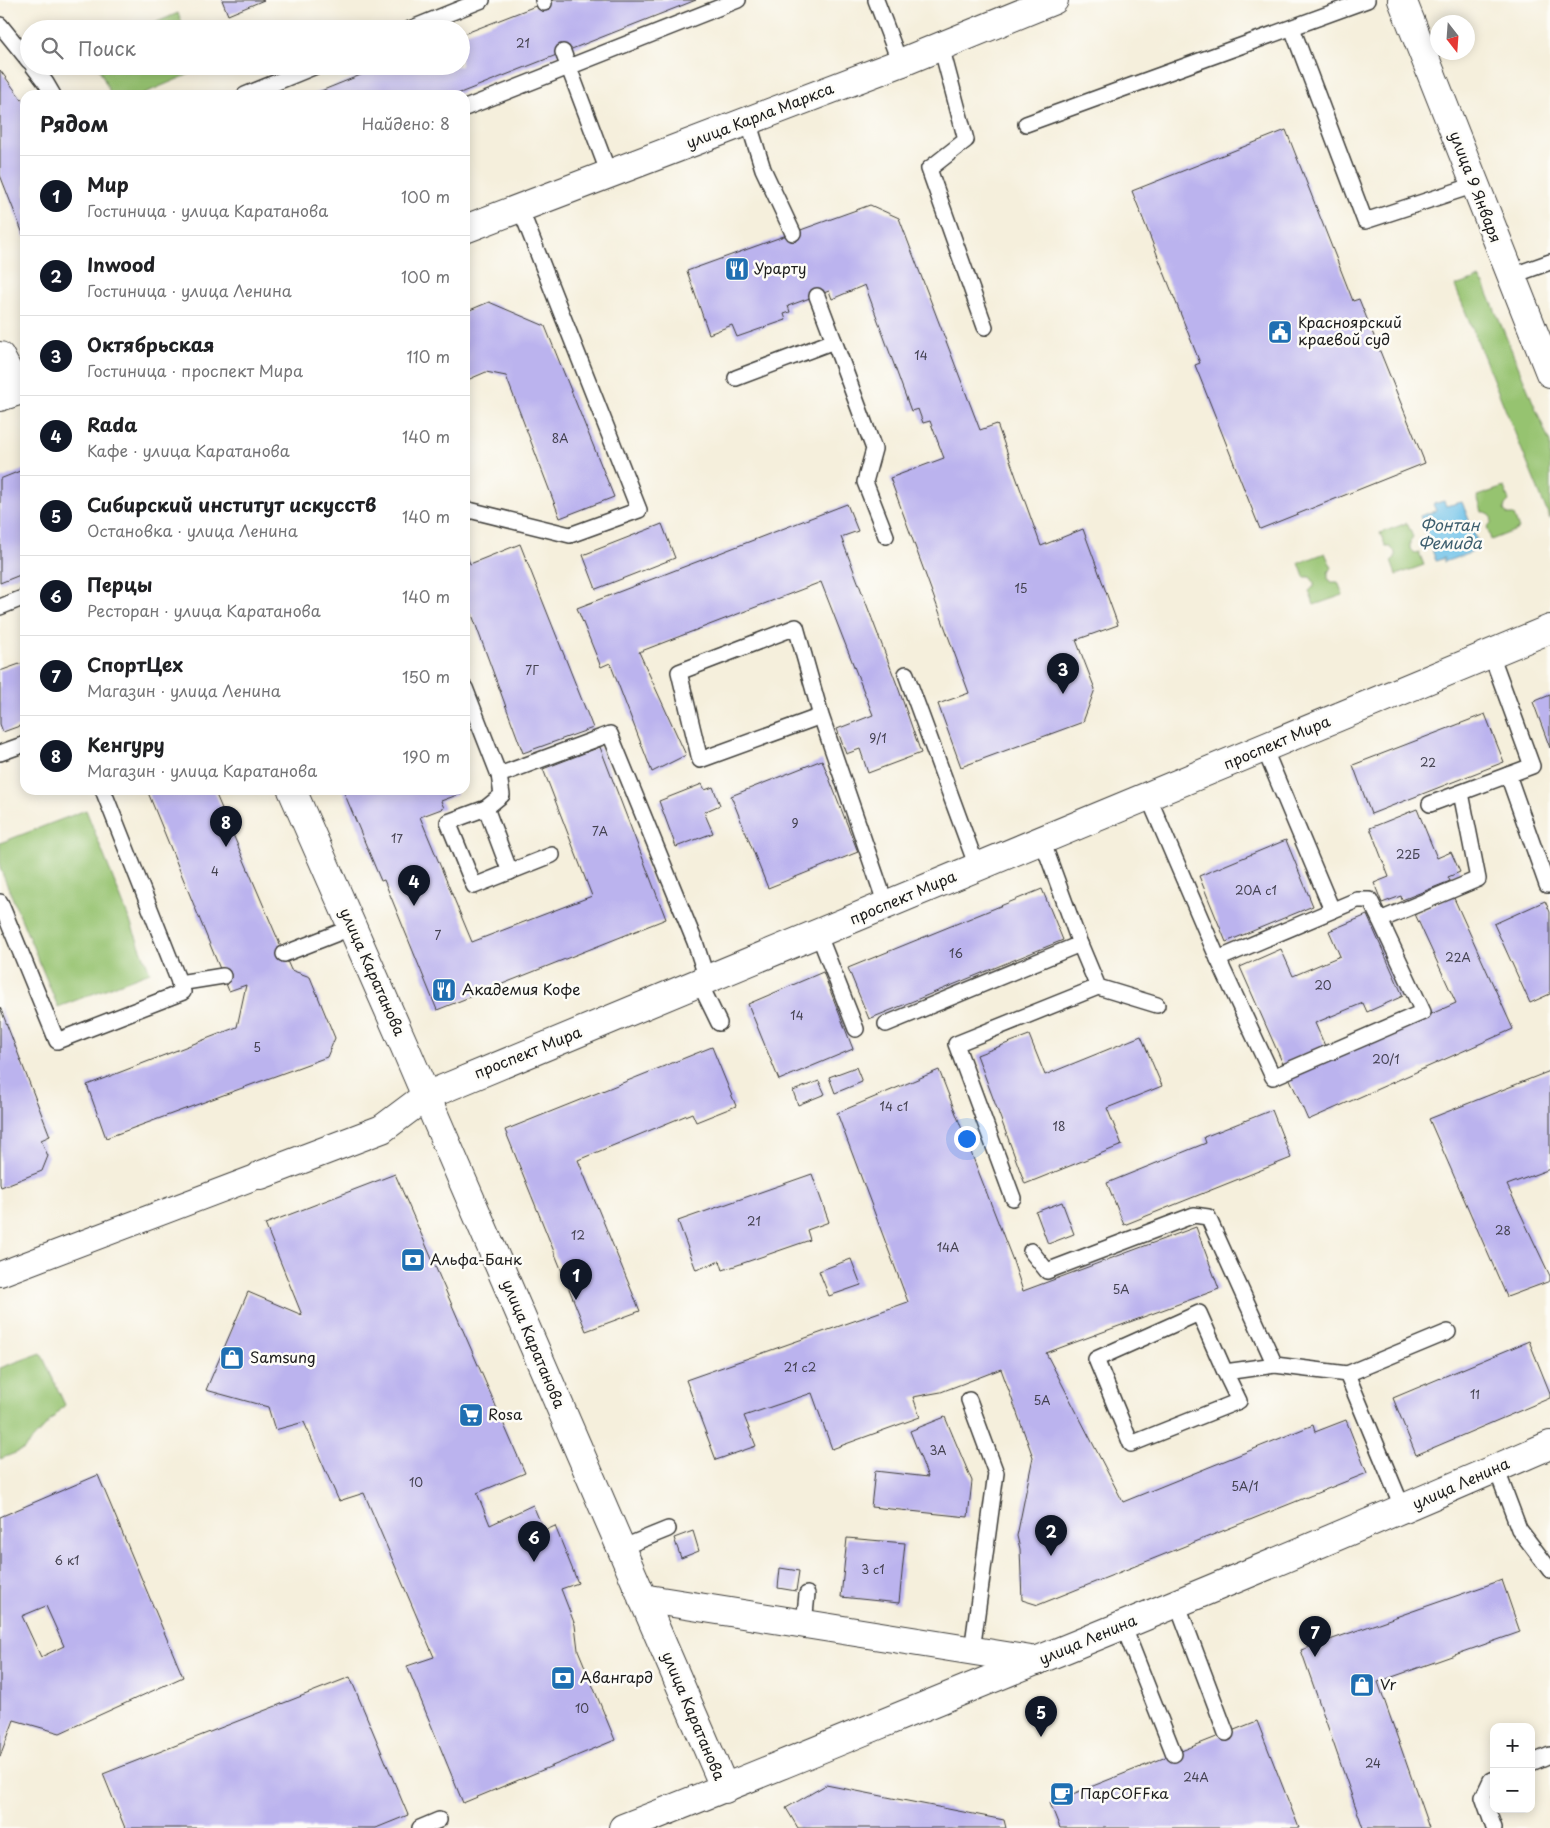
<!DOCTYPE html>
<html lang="ru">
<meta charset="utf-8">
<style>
:root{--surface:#fff;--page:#f6f6f6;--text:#202124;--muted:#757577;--line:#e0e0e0;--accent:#111827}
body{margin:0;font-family:"Playpen Sans",sans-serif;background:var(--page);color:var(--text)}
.controls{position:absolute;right:15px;bottom:15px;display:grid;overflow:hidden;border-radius:10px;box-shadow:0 2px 12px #0003}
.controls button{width:45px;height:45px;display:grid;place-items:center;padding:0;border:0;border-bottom:1px solid var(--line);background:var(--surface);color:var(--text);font:25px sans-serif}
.compass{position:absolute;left:1430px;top:15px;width:45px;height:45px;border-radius:50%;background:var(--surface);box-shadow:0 2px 12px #0003;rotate:163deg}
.you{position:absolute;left:966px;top:1138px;width:18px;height:18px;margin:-12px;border:4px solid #fff;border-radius:50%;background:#1a73e8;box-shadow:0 0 0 8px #1a73e833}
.badge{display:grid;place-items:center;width:32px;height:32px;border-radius:50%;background:var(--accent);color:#fff;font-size:16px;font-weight:700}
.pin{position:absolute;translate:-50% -41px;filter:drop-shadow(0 1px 2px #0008)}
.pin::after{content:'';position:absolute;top:26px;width:18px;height:15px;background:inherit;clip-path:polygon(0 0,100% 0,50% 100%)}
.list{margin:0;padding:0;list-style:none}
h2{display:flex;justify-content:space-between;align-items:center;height:65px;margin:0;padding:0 20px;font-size:21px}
h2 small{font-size:16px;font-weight:400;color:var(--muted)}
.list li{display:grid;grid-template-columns:32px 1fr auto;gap:15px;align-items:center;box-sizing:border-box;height:80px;padding:0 20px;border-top:1px solid var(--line)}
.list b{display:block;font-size:19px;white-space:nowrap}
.list p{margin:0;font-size:16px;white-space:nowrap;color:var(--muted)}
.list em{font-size:16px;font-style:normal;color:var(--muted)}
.icon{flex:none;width:28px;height:28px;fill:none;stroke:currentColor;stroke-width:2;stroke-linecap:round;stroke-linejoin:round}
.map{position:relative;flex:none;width:1550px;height:1828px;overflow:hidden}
.search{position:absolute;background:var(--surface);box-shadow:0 2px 12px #0003;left:20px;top:20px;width:450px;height:55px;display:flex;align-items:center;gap:12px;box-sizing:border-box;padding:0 18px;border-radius:28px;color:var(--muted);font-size:19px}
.panel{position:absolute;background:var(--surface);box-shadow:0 2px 12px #0003;left:20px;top:90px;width:450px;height:705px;border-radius:15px}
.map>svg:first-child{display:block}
.green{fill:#96c370;stroke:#597046}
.water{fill:#6bc0e8;stroke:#446e82}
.building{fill:#bbb3ee;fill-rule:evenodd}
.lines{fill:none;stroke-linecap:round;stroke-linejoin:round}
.service-casing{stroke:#3d3c39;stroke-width:18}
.pedestrian-casing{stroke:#3d3c39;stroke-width:26}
.minor-casing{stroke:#3d3c39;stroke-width:30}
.tertiary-casing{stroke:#3d3c39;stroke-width:30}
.secondary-casing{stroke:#3d3c39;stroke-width:30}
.primary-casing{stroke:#3d3c39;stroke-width:30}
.service{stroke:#fff;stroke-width:15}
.pedestrian{stroke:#fff;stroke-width:24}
.minor{stroke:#fff;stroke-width:28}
.tertiary{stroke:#fff;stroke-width:28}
.secondary{stroke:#fff;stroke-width:28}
.primary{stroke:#fff;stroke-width:28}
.labels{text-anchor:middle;stroke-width:5;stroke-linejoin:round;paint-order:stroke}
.number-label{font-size:12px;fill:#444250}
.street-label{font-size:15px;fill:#1c1c1c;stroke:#fdfcf7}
.poi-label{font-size:15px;fill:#1c1c1c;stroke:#fdfcf7;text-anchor:start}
.water-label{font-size:16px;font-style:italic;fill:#3c5e6e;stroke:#fdfcf7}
</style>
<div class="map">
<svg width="1550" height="1828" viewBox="0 0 1550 1828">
<rect width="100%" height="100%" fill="#fdfcf7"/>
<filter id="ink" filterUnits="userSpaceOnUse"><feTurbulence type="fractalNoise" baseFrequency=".02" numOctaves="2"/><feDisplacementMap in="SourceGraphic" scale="10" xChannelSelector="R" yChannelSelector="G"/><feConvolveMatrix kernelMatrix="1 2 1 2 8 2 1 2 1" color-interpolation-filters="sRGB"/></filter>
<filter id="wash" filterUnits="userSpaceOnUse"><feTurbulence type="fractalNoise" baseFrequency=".0096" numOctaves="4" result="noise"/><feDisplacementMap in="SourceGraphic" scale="20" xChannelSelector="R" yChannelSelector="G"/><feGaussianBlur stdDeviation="1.12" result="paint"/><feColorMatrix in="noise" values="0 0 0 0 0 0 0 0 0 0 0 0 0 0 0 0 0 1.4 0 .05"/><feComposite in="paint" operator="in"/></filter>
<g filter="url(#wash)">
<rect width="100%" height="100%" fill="#f5efdc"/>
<g class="green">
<polygon points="178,13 185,29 141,29"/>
<polygon points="98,66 189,66 192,73 140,95 111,95"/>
<polygon points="1479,278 1485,286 1550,443 1550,519 1455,286"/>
<path d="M1504 487 1509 501 1505 505 1504 510 1508 515H1514L1519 529 1491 540 1487 527 1491 523C1493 517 1489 511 1482 512L1477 496Z"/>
<polygon points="1407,523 1413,537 1410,541 1410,549 1414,553 1419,552 1424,565 1396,575 1391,561 1395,558 1395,552 1390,547 1386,547 1380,533"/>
<polygon points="1325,553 1332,568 1328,572 1328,579 1331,582 1338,582 1343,595 1314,605 1309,591 1314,586 1314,582 1310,577 1304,577 1299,563"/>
<polygon points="86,810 150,972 58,1007 0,868 0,843"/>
<polygon points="41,1353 65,1405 23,1450 0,1459 0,1368"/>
</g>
<polygon class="water" points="1444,501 1446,506 1462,502 1479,546 1471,549 1473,552 1444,562 1444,558 1436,561 1420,516 1436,511 1433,504"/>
<g id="blocks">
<g class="building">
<polygon points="222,0 264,0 228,15"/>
<polygon points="551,0 696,0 455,95 311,95 383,66 461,66 461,35"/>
<polygon points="0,70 25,104 25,239 0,175"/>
<polygon points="1286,130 1353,301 1359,299 1425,463 1260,529 1195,365 1200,363 1132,191"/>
<polygon points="870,205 899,218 980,430 997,424 1041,546 1083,529 1118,625 1076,640 1095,689 1083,722 961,767 938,704 969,693 890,478 944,458 930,421 923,423 918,409 911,411 865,285 832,299 829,291 788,306 790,312 784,314 786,320 737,337 732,325 709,334 687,271"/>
<polygon points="489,302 545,326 614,497 560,518 506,376 486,372 465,381 465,312"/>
<polygon points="25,469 25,573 0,583 0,479"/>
<polygon points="847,504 858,531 841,537 899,690 921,753 868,773 860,749 846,754 837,729 873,715 821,582 639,652 686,755 652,772 610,663 601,667 577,608"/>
<polygon points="662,524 675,558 596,589 583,555"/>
<polygon points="520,544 593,728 523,753 471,612 465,615 465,550 470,564"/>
<polygon points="25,662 25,724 3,732 0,724 0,671"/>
<polygon points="1550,695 1550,748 1533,702"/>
<polygon points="1485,714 1504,762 1371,814 1353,765"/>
<polygon points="600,747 666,919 437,1010 384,880 381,881 343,790 455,790 457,795 441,801 444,808 420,817 472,942 592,896 543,769"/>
<polygon points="822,760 858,852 768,888 731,796"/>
<polygon points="702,784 705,790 713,787 720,805 704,812 713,833 676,847 659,801"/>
<polygon points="147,790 214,790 291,970 310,977 335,1038 327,1057 106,1138 87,1085 237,1027 246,985 229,991"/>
<polygon points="1417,809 1437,858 1451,852 1460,872 1448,877 1450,881 1402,900 1401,896 1382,903 1374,883 1389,877 1370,828"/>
<polygon points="1286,840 1313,906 1226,942 1199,876"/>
<polygon points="1042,889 1063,940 869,1019 848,968"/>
<polygon points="1453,896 1513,1029 1308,1120 1289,1077 1456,1003 1415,914"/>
<polygon points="1545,901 1550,912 1550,994 1530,1003 1494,924"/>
<polygon points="1367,915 1403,996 1367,1012 1363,1003 1315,1023 1325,1046 1283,1064 1240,967 1281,949 1293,976 1340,956 1329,931"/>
<polygon points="823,972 853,1049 779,1080 748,1004"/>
<polygon points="0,1007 50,1136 41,1140 48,1156 42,1171 1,1187 0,1184"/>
<polygon points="1029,1035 1045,1075 1141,1036 1162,1086 1107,1108 1122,1145 1025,1184 977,1055"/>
<polygon points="712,1047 736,1106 696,1122 692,1113 578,1160 640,1311 586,1331 505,1130"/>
<polygon points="856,1067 862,1082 835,1093 829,1077"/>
<polygon points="939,1070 1012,1258 1023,1291 1196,1227 1219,1289 1046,1353 1123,1502 1313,1425 1315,1432 1346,1420 1367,1473 1038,1605 1022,1600 1020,1549 1017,1536 1033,1457 1001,1369 941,1392 913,1397 920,1417 832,1449 812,1393 744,1416 756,1446 716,1460 686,1380 908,1302 837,1113"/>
<polygon points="1550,1071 1550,1169 1507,1185 1550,1276 1550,1281 1507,1297 1429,1119"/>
<polygon points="819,1081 825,1094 798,1105 793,1091"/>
<polygon points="1272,1110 1291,1158 1124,1225 1107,1183 1206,1143 1204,1137"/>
<polygon points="395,1174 525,1473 477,1493 490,1525 533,1505 544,1531 555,1526 578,1583 561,1589 575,1625 578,1650 615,1740 463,1803 407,1666 434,1657 364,1493 339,1501 304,1422 275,1430 268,1407 206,1390 248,1292 302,1315 265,1224"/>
<polygon points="812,1174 829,1222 807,1230 810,1240 723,1270 720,1261 696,1270 678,1221"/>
<polygon points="1062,1202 1074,1234 1048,1244 1036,1212"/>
<polygon points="851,1259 861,1285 829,1296 819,1271"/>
<polygon points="1529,1341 1550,1393 1550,1398 1416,1455 1393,1398"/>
<polygon points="945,1417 972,1481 968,1517 871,1507 875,1471 928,1477 910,1431"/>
<path d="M98 1475 183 1677 60 1733 14 1720 0 1757V1517ZM46 1606 64 1646 41 1657 22 1616Z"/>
<polygon points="693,1531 699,1551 681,1558 674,1538"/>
<polygon points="847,1538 905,1543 899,1603 841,1597"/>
<polygon points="780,1568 799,1571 796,1591 778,1588"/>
<polygon points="1502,1580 1520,1632 1378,1682 1429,1828 1363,1828 1301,1650"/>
<polygon points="350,1677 408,1815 376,1828 125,1828 103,1774"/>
<polygon points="1257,1721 1299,1828 1060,1828 1050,1803"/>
<polygon points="826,1785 1004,1820 1006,1828 798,1828 786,1808"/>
</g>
</g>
</g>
<g filter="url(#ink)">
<use href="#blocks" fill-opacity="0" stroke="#3d3c39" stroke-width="1"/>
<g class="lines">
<defs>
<g id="service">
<polyline points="543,0 544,3"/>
<polyline points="876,0 900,63"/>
<polyline points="0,25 29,61"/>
<polyline points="1292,28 1365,221 1475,185"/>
<polyline points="410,29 482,0"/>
<polyline points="941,46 966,140 929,169 985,327"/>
<polyline points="563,52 609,174"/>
<polyline points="33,66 46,83 53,95"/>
<polyline points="245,95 316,66"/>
<polyline points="465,108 738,0"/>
<polyline points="748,121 763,169 793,233"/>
<polyline points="1026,124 1367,0"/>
<polyline points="1511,276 1550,262"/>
<polyline points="817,296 834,341"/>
<polyline points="736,378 834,341 874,449 865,482 886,536"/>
<polyline points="465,509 570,535 639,510 520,208"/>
<polyline points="0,607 25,597"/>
<polyline points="906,674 977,867"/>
<polyline points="465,688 499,775 502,795 486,808 448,822 474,886 552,855"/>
<polyline points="821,716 700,760 679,672 796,627 821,716 886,905"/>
<polyline points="1264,748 1332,910"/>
<polyline points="0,753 25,744"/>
<polyline points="499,775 610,734 695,942 707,979"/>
<polyline points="1508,775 1547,885 1550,885"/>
<polyline points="1148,796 1218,959 1273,1077 1423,1012 1380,920"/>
<polyline points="1430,804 1532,766 1491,654"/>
<polyline points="486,808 510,872"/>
<polyline points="1042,840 1080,944 1098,987 1157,1005"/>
<polyline points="0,902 57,1041 183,992 103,790"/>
<polyline points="818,933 856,1029"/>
<polyline points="284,954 353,927"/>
<polyline points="1218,959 1357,900 1370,900 1380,920 1478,879 1461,793"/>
<polyline points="699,982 719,1023"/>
<polyline points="179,983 223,976"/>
<polyline points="886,1024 1080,944"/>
<polyline points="1013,1198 956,1044 1098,987"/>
<polyline points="1031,1251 1047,1271 1194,1215 1208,1217 1275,1365"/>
<polyline points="1225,1372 1199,1313 1096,1359 1131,1444 1239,1401 1225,1372 1275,1365 1347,1374 1403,1509"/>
<polyline points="1347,1374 1448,1332"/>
<polyline points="969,1400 996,1473 972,1651"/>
<polyline points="1496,1468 1519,1529 1550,1570"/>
<polyline points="621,1548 668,1529"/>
<polyline points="1177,1603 1226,1733"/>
<polyline points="804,1624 807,1594"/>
<polyline points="1123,1625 1174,1754"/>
<polyline points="1531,1763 1550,1755"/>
<polyline points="1494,1779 1491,1780 1483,1797 1494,1828"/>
<polyline points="420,1828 439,1820"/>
</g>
<polyline id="pedestrian" points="0,1274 261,1175"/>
<polyline id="minor" points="261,1175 382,1129 426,1096"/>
<g id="tertiary">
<polyline points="1402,0 1550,373"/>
<polyline points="292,790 404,1045 725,1789"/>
<polyline points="642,1598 1037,1661"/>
</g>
<g id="secondary">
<polyline points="0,356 18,390"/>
<polyline points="426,1096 1550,629"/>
</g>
<g id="primary">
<polyline points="465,229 900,63 1054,0"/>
<polyline points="0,397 25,389"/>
<path d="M623 1828C750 1779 875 1726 1001 1675 1185 1601 1368 1524 1550 1445"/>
</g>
</defs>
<use href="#service" class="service-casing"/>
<use href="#pedestrian" class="pedestrian-casing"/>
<use href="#minor" class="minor-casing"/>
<use href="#tertiary" class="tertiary-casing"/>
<use href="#secondary" class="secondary-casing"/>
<use href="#primary" class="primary-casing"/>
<use href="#service" class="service"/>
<use href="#pedestrian" class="pedestrian"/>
<use href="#minor" class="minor"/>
<use href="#tertiary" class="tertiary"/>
<use href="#secondary" class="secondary"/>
<use href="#primary" class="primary"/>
</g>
</g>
<defs>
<symbol id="restaurant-square" viewBox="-11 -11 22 22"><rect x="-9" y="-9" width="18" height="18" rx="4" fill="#1f6fb2" stroke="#fdfcf7"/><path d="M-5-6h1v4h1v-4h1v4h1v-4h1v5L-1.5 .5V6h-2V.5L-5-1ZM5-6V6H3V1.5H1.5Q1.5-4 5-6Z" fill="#fff"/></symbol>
<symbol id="civic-square" viewBox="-11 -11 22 22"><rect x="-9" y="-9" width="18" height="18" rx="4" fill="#1f6fb2" stroke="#fdfcf7"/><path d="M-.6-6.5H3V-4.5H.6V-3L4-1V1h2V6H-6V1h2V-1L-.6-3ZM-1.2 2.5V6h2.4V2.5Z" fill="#fff"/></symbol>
<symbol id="bank-square" viewBox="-11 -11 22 22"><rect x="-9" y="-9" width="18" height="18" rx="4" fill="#1f6fb2" stroke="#fdfcf7"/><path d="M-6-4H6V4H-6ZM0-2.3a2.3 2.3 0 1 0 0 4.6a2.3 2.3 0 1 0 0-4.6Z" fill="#fff"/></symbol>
<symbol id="shop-square" viewBox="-11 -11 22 22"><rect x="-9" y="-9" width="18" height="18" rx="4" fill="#1f6fb2" stroke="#fdfcf7"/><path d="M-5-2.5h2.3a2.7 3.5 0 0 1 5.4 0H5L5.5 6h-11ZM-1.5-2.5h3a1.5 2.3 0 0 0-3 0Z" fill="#fff"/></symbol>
<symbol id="supermarket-square" viewBox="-11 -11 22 22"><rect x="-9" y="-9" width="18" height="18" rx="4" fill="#1f6fb2" stroke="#fdfcf7"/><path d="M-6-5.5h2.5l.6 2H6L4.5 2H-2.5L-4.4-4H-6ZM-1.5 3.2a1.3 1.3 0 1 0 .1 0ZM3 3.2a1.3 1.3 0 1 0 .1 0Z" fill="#fff"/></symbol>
<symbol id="cafe-square" viewBox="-11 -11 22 22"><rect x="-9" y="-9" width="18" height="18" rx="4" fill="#1f6fb2" stroke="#fdfcf7"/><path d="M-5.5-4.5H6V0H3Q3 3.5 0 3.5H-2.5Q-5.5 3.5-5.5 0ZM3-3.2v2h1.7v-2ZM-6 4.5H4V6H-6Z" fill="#fff"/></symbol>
</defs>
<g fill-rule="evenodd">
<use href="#restaurant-square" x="723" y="255" width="28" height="28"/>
<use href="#civic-square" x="1266" y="318" width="28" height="28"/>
<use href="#restaurant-square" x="430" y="976" width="28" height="28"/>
<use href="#bank-square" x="399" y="1246" width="28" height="28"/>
<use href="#shop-square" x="218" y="1344" width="28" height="28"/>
<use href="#supermarket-square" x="457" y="1401" width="28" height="28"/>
<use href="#bank-square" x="549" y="1664" width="28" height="28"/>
<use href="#shop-square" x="1348" y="1671" width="28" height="28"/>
<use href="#cafe-square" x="1048" y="1780" width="28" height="28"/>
</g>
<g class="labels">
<g class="number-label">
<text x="523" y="48">21</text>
<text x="921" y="360">14</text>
<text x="560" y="443">8А</text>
<text x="1021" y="593">15</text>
<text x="532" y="675">7Г</text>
<text x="878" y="743">9/1</text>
<text x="1428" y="767">22</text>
<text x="795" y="828">9</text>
<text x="600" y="836">7А</text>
<text x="397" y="843">17</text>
<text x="1408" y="859">22Б</text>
<text x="215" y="876">4</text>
<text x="1256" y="895">20А с1</text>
<text x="438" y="940">7</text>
<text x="956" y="958">16</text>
<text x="1458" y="962">22А</text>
<text x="1323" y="990">20</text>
<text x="797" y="1020">14</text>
<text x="257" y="1052">5</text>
<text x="1386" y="1064">20/1</text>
<text x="894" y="1111">14 с1</text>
<text x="1059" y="1131">18</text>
<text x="754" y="1226">21</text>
<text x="1503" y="1235">28</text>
<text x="578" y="1240">12</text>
<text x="948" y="1252">14А</text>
<text x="1121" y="1294">5А</text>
<text x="800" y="1372">21 с2</text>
<text x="1475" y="1399">11</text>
<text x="1042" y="1405">5А</text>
<text x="938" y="1455">3А</text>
<text x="416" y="1487">10</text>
<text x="1245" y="1491">5А/1</text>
<text x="67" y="1565">6 к1</text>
<text x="873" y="1574">3 с1</text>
<text x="582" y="1713">10</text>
<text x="1373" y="1768">24</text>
<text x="1196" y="1782">24А</text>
</g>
<g class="street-label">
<text transform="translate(760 116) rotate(-21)" y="5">улица Карла Маркса</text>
<text transform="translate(1475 187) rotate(69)" y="5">улица 9 Января</text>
<text transform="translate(1277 743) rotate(-23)" y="5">проспект Мира</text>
<text transform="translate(903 898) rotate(-23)" y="5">проспект Мира</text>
<text transform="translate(372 972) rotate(66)" y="5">улица Каратанова</text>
<text transform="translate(528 1053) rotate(-22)" y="5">проспект Мира</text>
<text transform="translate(533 1344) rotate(67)" y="5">улица Каратанова</text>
<text transform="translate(1461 1484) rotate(-24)" y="5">улица Ленина</text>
<text transform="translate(1088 1640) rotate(-23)" y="5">улица Ленина</text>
<text transform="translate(693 1716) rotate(67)" y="5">улица Каратанова</text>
</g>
<g class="poi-label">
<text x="754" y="274">Урарту</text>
<text x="1298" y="328">Красноярский<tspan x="1298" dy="17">краевой суд</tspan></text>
<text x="462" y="995">Академия Кофе</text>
<text x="430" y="1265">Альфа-Банк</text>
<text x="250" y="1363">Samsung</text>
<text x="488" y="1420">Rosa</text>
<text x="580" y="1683">Авангард</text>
<text x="1380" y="1690">Vr</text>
<text x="1080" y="1799">ПарCOFFка</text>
</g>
<g class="water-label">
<text x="1450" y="531">Фонтан<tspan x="1450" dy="18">Фемида</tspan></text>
</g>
</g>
</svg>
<div class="controls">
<button>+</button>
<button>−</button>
</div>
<svg class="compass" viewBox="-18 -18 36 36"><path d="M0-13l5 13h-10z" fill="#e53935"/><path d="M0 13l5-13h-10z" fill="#757577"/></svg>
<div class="you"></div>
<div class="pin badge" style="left:576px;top:1300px">1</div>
<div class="pin badge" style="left:1051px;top:1556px">2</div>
<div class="pin badge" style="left:1063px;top:694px">3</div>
<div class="pin badge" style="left:414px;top:906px">4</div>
<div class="pin badge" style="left:1041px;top:1737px">5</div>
<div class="pin badge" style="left:534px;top:1562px">6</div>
<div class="pin badge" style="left:1315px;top:1657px">7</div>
<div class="pin badge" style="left:226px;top:847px">8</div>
<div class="search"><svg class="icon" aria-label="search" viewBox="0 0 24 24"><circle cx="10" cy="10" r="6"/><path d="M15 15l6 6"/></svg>Поиск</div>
<section class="panel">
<h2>Рядом<small>Найдено: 8</small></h2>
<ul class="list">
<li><span class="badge">1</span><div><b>Мир</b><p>Гостиница · улица Каратанова</p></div><em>100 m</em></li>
<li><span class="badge">2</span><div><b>Inwood</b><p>Гостиница · улица Ленина</p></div><em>100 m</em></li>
<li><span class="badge">3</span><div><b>Октябрьская</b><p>Гостиница · проспект Мира</p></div><em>110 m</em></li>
<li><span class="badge">4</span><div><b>Rada</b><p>Кафе · улица Каратанова</p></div><em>140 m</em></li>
<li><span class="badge">5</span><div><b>Сибирский институт искусств</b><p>Остановка · улица Ленина</p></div><em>140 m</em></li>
<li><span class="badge">6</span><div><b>Перцы</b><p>Ресторан · улица Каратанова</p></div><em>140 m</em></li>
<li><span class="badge">7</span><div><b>СпортЦех</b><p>Магазин · улица Ленина</p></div><em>150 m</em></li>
<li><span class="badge">8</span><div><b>Кенгуру</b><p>Магазин · улица Каратанова</p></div><em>190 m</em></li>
</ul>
</section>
</div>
